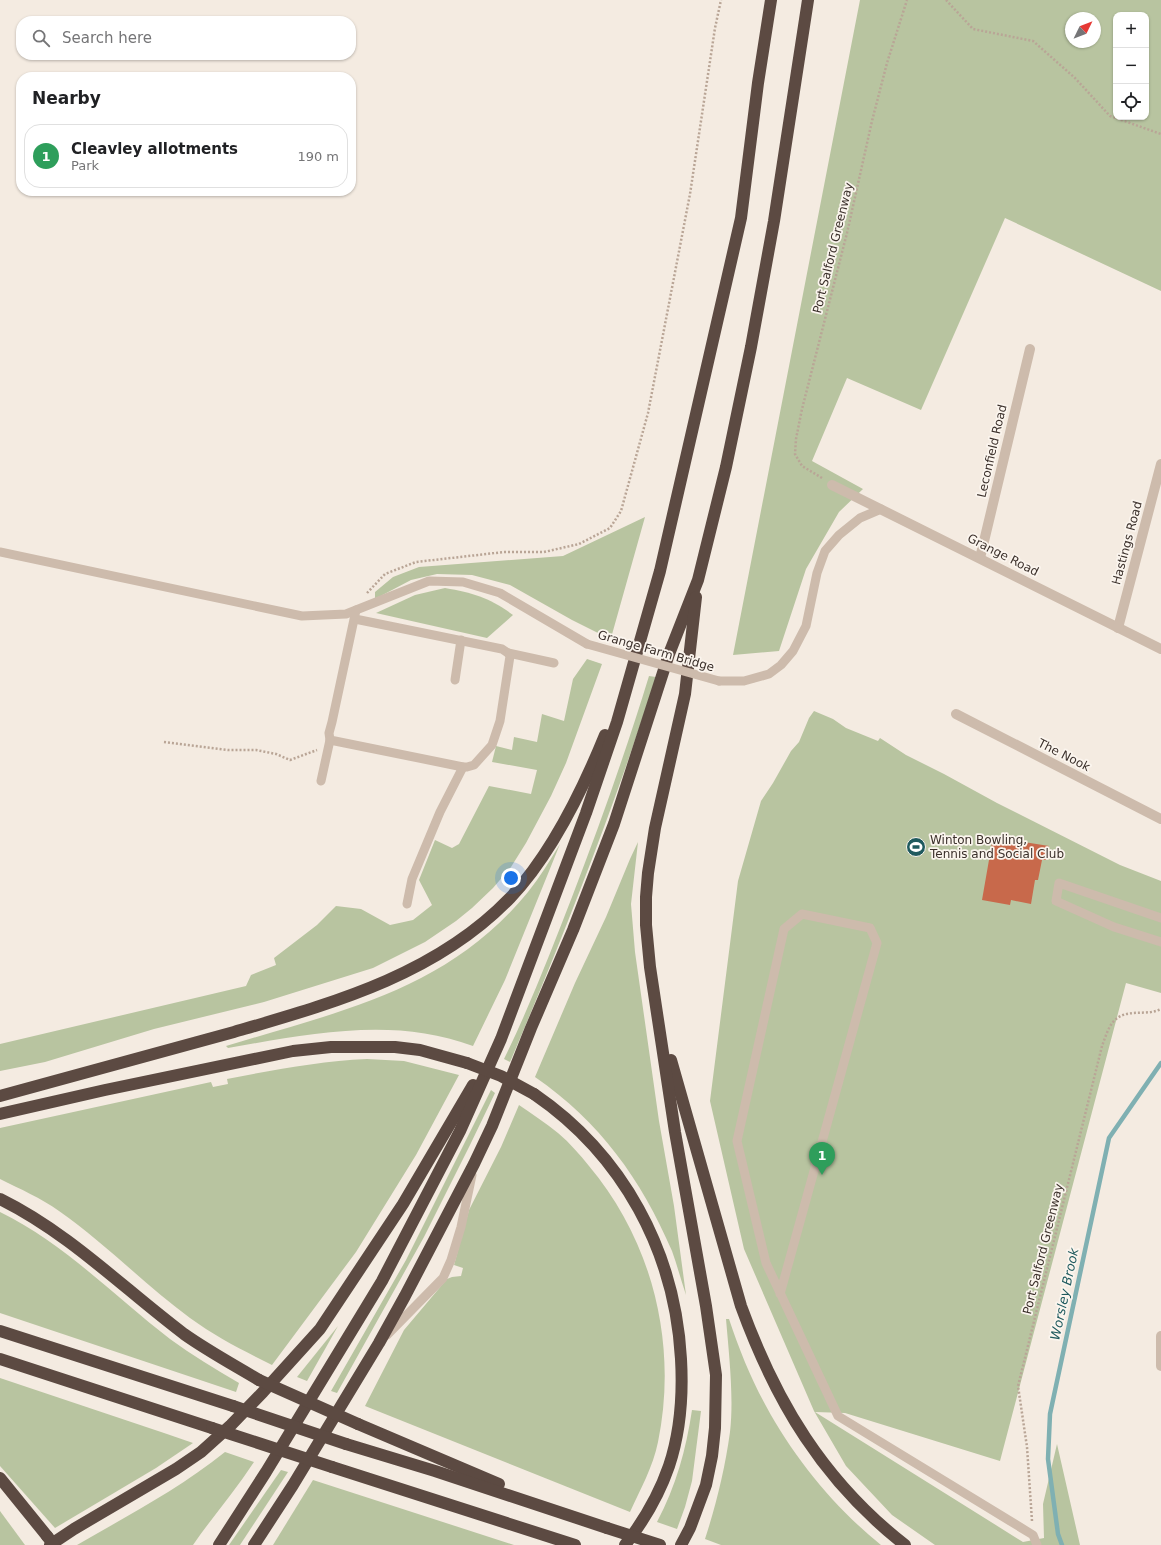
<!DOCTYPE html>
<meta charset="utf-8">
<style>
:root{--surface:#fff;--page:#f2f2f2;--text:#202124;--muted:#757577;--line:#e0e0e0;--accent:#b45309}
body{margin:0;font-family:"DejaVu Sans",sans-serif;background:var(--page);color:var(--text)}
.controls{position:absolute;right:12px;top:12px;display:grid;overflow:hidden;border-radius:8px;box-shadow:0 1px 3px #0004}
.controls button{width:36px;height:36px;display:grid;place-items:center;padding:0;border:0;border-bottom:1px solid var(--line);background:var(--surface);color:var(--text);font:20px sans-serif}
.compass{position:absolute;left:1065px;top:12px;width:36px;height:36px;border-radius:50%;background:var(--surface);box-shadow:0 1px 3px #0004;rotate:47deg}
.you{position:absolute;left:511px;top:878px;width:14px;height:14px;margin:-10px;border:3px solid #fff;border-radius:50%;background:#1a73e8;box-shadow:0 0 0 6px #1a73e833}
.badge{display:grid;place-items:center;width:26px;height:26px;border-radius:50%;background:var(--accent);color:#fff;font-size:13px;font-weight:700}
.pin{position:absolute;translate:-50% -33px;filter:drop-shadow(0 1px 2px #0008)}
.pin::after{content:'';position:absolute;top:21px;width:14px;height:12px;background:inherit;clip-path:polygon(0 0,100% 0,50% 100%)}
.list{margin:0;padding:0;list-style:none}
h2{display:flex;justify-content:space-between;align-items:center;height:52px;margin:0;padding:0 16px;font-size:17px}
h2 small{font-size:13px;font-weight:400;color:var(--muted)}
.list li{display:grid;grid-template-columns:26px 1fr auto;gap:12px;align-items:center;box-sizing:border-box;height:64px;margin:0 8px 8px;padding:0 8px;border:1px solid var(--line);border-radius:16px}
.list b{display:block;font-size:15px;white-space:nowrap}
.list p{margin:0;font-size:13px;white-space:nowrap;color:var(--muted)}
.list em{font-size:13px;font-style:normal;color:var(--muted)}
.icon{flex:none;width:22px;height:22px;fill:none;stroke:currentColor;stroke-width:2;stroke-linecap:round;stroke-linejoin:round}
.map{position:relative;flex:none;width:1161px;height:1545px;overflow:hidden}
.search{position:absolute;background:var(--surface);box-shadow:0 1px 3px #0004;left:16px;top:16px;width:340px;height:44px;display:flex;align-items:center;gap:10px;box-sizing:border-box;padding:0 14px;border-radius:16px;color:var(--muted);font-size:15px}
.panel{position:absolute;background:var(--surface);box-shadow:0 1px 3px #0004;left:16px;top:72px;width:340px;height:124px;border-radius:16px}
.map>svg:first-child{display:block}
.green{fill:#b8c4a0;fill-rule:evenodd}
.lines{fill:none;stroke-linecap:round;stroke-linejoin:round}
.stream{stroke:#7fb0b2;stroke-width:4.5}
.building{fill:#c8694b}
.path{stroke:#b9a596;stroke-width:2.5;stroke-dasharray:2 2;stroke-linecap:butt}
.service{stroke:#cdbbac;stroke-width:9}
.minor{stroke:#cdbbac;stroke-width:10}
.motorway{stroke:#5c4a42;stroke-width:12}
.service-bridge{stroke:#cdbbac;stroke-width:9}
.motorway-bridge{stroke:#5c4a42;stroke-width:12}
.labels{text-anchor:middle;stroke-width:3.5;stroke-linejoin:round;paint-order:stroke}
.street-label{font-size:12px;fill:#3b302b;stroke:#fbf5ee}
.poi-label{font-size:12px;fill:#3b302b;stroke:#fbf5ee;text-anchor:start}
.water-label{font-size:13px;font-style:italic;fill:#1f5a5e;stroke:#fbf5ee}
</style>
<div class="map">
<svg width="1161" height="1545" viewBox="0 0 1161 1545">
<rect width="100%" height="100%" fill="#f4ebe1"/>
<g class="green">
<path d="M860 0H1161V291L1005 218 921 410 847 378 812 461 863 489 839 512 806 569 779 651 733 655ZM1116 15H1146V117H1116ZM1071 18H1095V42H1071Z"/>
<polygon points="645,517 611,638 604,636 572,620 510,585 472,575 437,574 411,580 375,599 375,592 393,577 419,567 563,556"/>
<path d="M445 588C474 593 490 598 513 615L487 638 376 613 415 595Z"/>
<polygon points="587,659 602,664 566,763 551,796 526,843 511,867 493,888 472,908 456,921 425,942 373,968 264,1002 154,1029 45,1062 0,1071 0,1044 246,986 251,975 276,965 274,958 317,925 336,906 361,909 390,925 413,920 432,905 419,880 435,840 452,848 459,844 489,786 531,794 537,770 492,762 496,746 512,750 514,737 537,742 542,714 564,721 573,679"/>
<path d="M649 676 656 677C614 808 564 935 510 1062L504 1059C530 1006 551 951 572 897 600 824 626 751 649 676Z"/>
<polygon points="814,711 833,719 846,728 878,741 880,738 906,755 944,774 997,803 1120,865 1161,881 1161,993 1126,983 1000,1461 845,1413 815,1412 1023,1542 1044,1538 1043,1504 1057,1444 1080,1545 935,1545 892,1515 846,1466 814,1411 744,1249 710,1101 738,881 761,801 773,783 791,751 799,742 809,718"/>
<path d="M638 842 631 904 635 952 659 1121 674 1206 686 1295C681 1280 677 1265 672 1251 641 1179 600 1122 535 1077L575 983 606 917 630 859Z"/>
<path d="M560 844 505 980 473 1046C393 1016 309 1034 228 1048L226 1046C341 1011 448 990 528 892 540 877 550 860 560 844Z"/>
<path d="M367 1059 404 1061 459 1075 416 1155 356 1252 272 1365C244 1351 216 1337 190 1318 145 1285 105 1243 59 1211 41 1198 20 1189 0 1179V1128L211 1082 213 1087 228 1084 227 1079C274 1070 320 1061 367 1059Z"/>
<polygon points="491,1090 495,1093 470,1145 424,1237 337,1393 331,1391 406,1260"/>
<path d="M519 1105C532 1114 546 1123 558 1133 570 1143 580 1155 589 1166 653 1242 678 1345 658 1442 653 1467 640 1490 630 1512L365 1406 404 1330 447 1279 452 1277 461 1276 463 1268 454 1265 469 1210 501 1147Z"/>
<path d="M0 1212C65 1244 114 1296 170 1339 192 1355 215 1369 239 1383L236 1392 0 1313Z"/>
<path d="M726 1319H729C739 1349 751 1379 766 1406 794 1458 835 1508 881 1545H721L705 1539C716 1505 725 1469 730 1432 734 1397 729 1355 726 1319Z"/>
<polygon points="338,1326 307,1381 297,1377"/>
<polygon points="0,1378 167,1434 193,1443 156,1468 55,1528 0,1466"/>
<path d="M692 1410 701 1411 692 1481 685 1507 677 1529 657 1522C676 1486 686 1450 692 1410Z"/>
<path d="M225 1452 254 1462C235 1491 213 1516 193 1545H77C127 1516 179 1489 225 1452Z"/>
<polygon points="281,1470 288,1472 240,1545 229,1545"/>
<polygon points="313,1480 514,1545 273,1545"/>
<polygon points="0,1511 25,1545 0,1545"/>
</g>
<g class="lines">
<polyline class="stream" points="1062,1545 1058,1534 1048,1459 1050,1414 1109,1138 1161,1063"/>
</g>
<polygon class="building" points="993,837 1049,846 1046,860 1042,860 1038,880 1035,880 1031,904 1011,900 1010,905 982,900"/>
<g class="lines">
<g class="path">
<polyline points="946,0 973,29 1033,41 1075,78 1110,116 1161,134"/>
<polyline points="822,478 802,466 795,454 796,439 802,409 847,233 872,121 887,63 907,0"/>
<polyline points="367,593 385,574 416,562 504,552 544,552 579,544 610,528 621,511 648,413 690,194 715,28 721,0"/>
<polyline points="164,742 228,750 256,750 276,754 290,760 317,750"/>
<path d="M1032 1521 1027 1447 1018 1386 1102 1046C1105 1038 1108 1028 1113 1022 1126 1007 1145 1017 1161 1009"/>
</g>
<g class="service">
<polyline points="0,552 302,616 346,614 429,581 463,582 500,593 587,644"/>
<path d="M355 619 502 649 508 653 510 656 500 721 492 745 474 765 467 767H463L330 740 329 733 332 722C340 685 348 647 356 610"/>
<polyline points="508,653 554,663"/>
<polyline points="455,680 461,640"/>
<polyline points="719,681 744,681 769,674 781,665 793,651 806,626 817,573 825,551 839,535 860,518 881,509"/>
<polyline points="321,781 330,740"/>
<polyline points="407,904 412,879 440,812 463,767"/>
<polyline points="1161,918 1059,883 1056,901 1114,927 1161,942"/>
<polyline points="780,1294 877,943 870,928 802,914 784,929 737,1141 766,1263 838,1416 1033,1535 1037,1545"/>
<polyline points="387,1335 443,1278 451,1260 461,1227 472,1175"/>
</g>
<g class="minor">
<polyline points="832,485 1161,649"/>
<polyline points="980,558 1030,349"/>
<polyline points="1118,628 1161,464"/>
<polyline points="956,714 1161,819"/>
<polyline points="1161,1336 1161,1366"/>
</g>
<g class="motorway">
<path d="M671 1060 741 1306C776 1402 823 1481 905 1545"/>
<path d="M534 1094C623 1155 675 1251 681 1359 683 1394 680 1433 669 1466 659 1495 643 1522 625 1545"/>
<path d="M0 1096C78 1075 156 1054 234 1032 333 1003 436 975 510 898 550 856 583 789 605 735"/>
<polyline points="0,1114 105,1090 293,1051 331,1047 395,1047 420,1050 467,1063"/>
<path d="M0 1199C69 1233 123 1288 184 1334 208 1351 234 1365 259 1380"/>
<polyline points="0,1331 233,1406"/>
<polyline points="0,1359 212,1428"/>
<polyline points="358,1424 499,1484"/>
<polyline points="346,1444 435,1471 607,1528"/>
<polyline points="332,1467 575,1545"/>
<polyline points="0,1478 47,1536"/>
<polyline points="50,1545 74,1529 176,1469 201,1452 231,1425 263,1392 320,1329 403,1204 473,1085"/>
<polyline points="219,1545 266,1472 382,1281 460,1131 501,1039 586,813 617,722 660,571 741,218 758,83 771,0"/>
<polyline points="254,1545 293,1485 379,1343 405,1296 474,1164 492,1126 531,1028 573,930 614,824 669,654 698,580 726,467 751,347 774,221 808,0"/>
<polyline points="681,1545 690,1528 706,1485 712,1456 715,1428 716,1375 706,1306 675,1132 650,967 646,925 646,897 648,873 655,828 685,694 696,597"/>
</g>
<polyline class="service-bridge" points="587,644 719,681"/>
<g class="motorway-bridge">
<polyline points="467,1063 501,1076 534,1094"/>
<polyline points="259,1380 358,1424"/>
<polyline points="233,1406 346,1444"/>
<polyline points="212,1428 332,1467"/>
<polyline points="607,1528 660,1545"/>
<polyline points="47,1536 54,1545"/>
</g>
</g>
<defs>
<symbol id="stadium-disc" viewBox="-11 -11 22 22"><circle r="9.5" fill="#1f5a5e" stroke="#fbf5ee"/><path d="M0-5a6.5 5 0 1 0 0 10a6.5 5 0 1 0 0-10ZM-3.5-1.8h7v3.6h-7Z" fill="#fff"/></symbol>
</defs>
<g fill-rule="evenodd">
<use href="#stadium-disc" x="905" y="836" width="22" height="22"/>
</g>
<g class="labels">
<g class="street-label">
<text transform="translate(833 248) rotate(-76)" y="4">Port Salford Greenway</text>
<text transform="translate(992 451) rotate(-77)" y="4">Leconfield Road</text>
<text transform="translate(1127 543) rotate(-75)" y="4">Hastings Road</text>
<text transform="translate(1003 555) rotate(27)" y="4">Grange Road</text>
<text transform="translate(656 651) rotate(16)" y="4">Grange Farm Bridge</text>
<text transform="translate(1064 755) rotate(27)" y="4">The Nook</text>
<text transform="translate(1043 1249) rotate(-76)" y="4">Port Salford Greenway</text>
</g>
<g class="poi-label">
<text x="930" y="844">Winton Bowling,<tspan x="930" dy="14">Tennis and Social Club</tspan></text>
</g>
<g class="water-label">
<text transform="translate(1064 1294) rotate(-78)" y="5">Worsley Brook</text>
</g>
</g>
</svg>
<div class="controls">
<button>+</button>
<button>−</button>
<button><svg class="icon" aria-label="locate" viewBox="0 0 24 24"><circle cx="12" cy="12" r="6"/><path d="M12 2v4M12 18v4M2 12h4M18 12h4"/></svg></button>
</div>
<svg class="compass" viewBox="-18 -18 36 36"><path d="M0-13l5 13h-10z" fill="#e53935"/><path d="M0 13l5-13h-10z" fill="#757577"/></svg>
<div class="you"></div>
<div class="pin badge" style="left:822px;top:1175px;background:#2e9e5b">1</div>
<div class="search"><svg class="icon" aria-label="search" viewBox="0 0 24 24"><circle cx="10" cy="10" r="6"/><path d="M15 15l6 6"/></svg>Search here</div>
<section class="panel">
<h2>Nearby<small></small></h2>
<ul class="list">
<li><span class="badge" style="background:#2e9e5b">1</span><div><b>Cleavley allotments</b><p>Park</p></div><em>190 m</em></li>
</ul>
</section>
</div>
